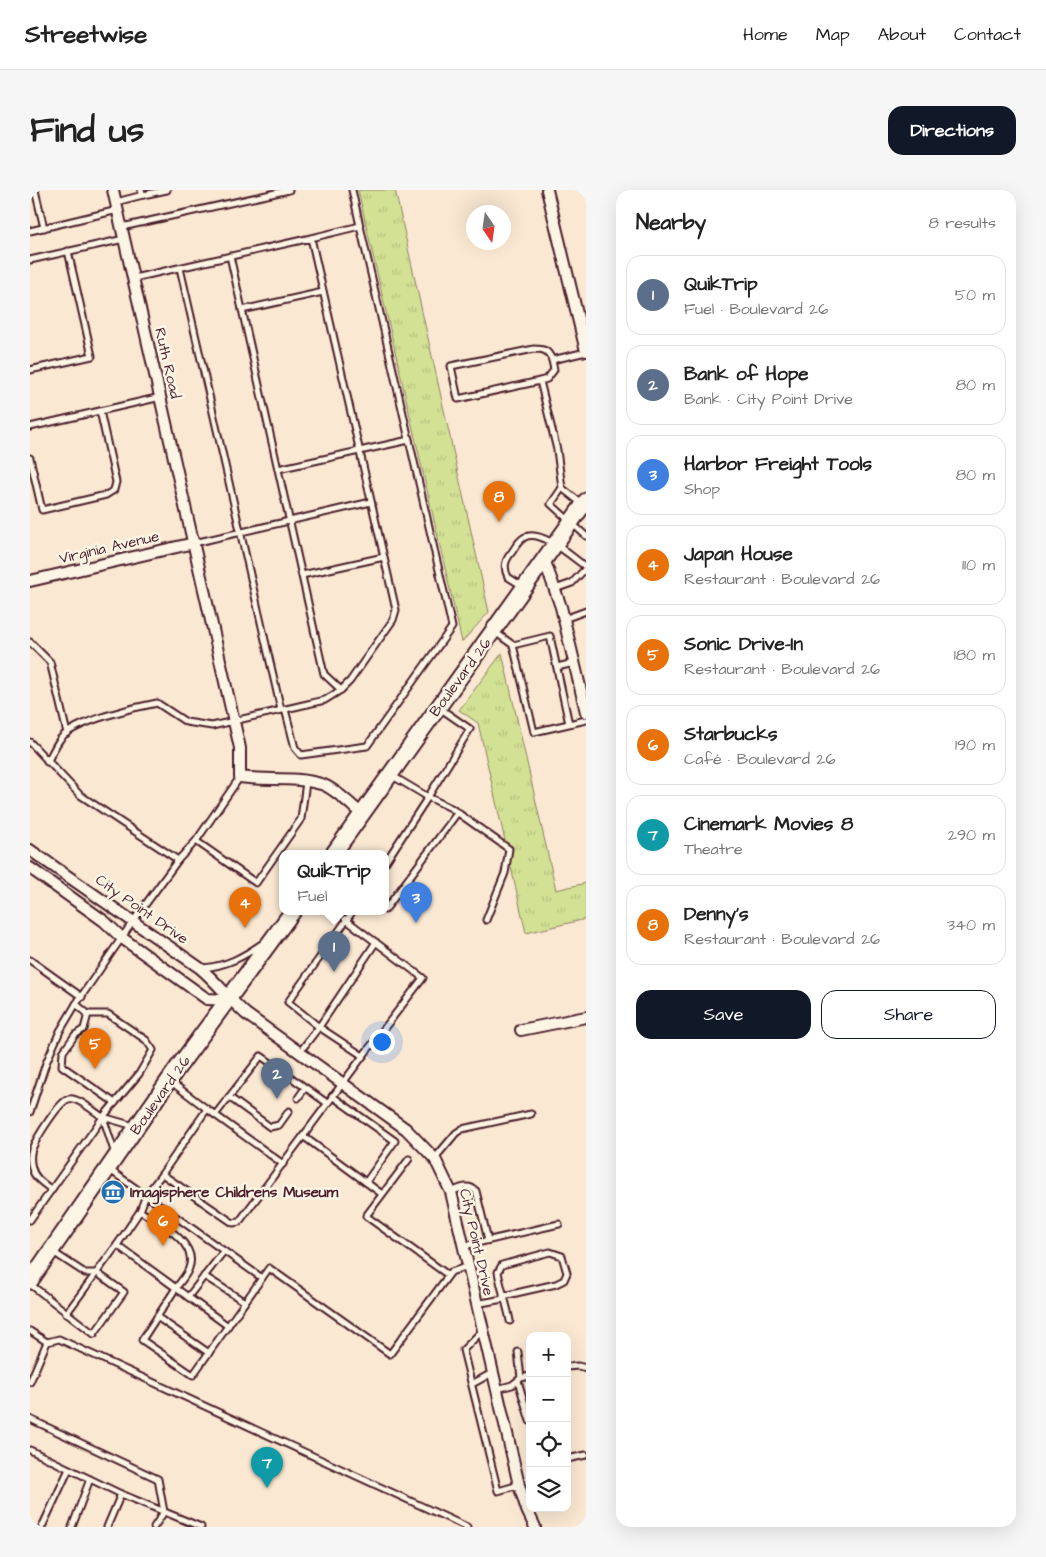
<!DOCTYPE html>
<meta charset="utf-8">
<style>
:root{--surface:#fff;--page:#f6f6f6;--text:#222;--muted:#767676;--line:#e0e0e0;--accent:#111827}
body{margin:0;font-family:"Architects Daughter",sans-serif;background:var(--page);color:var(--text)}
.controls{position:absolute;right:15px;bottom:15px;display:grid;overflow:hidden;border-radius:10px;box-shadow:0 5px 20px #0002}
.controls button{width:45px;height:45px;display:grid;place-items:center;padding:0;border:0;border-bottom:1px solid var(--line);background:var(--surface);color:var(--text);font:25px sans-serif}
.compass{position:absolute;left:436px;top:15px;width:45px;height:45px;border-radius:50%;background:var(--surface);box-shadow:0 5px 20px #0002;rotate:167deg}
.you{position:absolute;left:351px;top:851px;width:18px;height:18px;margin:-12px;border:4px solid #fff;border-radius:50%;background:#1a73e8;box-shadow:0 0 0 8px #1a73e833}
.badge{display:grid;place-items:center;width:32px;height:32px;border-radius:50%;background:var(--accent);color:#fff;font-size:16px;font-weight:700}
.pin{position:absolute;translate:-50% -41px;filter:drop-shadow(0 1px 2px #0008)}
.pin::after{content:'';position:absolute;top:26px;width:18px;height:15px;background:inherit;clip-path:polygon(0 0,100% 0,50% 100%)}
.popup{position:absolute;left:249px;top:660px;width:110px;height:65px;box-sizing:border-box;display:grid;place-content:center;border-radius:10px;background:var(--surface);filter:drop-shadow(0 1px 4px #0005);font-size:16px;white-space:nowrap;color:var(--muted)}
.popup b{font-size:19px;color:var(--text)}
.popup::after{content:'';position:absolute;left:50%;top:100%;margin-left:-10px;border:10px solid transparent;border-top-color:var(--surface)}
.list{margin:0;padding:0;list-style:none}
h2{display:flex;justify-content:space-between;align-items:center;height:65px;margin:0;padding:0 20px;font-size:21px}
h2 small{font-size:16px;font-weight:400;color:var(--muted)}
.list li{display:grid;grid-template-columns:32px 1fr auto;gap:15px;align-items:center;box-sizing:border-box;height:80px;margin:0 10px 10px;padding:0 10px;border:1px solid var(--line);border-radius:15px}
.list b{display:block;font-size:19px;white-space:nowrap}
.list p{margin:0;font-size:16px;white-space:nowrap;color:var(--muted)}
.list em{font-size:16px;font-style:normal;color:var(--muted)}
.actions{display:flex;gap:10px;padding:15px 20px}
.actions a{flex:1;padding:11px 0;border:1px solid var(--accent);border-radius:15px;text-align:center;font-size:18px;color:var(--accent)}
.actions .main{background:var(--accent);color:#fff}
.icon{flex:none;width:28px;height:28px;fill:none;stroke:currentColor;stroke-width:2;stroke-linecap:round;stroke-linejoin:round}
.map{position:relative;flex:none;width:556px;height:1337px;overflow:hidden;border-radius:15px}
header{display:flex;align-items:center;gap:30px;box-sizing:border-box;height:70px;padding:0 25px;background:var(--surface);border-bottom:1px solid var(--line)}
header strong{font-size:24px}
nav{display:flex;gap:28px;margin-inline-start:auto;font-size:18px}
.intro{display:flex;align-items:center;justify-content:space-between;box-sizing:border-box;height:120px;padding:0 30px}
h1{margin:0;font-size:35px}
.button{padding:12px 22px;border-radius:15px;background:var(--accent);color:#fff;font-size:18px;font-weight:700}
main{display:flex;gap:30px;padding:0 30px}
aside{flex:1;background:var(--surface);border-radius:15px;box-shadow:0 5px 20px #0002}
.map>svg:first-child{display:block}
.grass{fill:url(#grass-tufts);stroke:#8e8060}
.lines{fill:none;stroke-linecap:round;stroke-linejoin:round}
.service-casing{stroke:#4a1f2b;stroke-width:9}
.minor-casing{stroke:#4a1f2b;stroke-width:14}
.primary-casing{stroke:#4a1f2b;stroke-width:19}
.service{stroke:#fcf5e5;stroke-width:5}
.minor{stroke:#fcf5e5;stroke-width:10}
.primary{stroke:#fcf5e5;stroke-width:15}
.labels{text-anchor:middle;stroke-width:5;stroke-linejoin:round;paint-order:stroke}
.street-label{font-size:15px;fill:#4a1f2b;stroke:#fcf5e5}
.poi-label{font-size:15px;font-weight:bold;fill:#4a1f2b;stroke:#fcf5e5;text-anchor:start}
</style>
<header>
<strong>Streetwise</strong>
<nav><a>Home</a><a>Map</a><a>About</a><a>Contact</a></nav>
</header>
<div class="intro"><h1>Find us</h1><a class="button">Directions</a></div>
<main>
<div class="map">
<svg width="556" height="1337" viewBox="0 0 556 1337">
<defs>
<pattern id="grass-tufts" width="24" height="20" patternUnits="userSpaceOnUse" patternTransform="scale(1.25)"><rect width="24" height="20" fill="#d2e194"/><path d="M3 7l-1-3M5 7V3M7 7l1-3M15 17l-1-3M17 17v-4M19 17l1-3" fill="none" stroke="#b6c180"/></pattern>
</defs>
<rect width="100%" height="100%" fill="#fae8d2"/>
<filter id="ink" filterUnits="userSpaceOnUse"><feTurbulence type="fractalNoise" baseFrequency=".02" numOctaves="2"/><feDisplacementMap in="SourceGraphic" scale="10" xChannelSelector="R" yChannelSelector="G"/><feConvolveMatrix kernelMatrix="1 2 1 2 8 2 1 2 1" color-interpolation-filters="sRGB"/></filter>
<g filter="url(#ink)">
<g class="grass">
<polygon points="328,0 365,0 459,422 432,452"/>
<polygon points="472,463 526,700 556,693 556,729 496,743 448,533 429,520"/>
</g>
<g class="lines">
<defs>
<g id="service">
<polyline points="5,0 14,38"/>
<polyline points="322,0 330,36"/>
<polyline points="113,5 137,0"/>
<polyline points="86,12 113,5 111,0"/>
<polyline points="92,37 259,0"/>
<polyline points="0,41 88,20"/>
<polyline points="200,66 294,484 311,500"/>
<polyline points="0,70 94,49"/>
<polyline points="150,78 251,520"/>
<polyline points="212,120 293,102"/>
<polyline points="0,180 62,166 38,61"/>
<path d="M510 191 428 209 421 176 504 159C514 159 518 160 522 170"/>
<polyline points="0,237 131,207"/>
<polyline points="0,268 12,320 76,305 84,300 86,292 70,221"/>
<polyline points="248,279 379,250"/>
<polyline points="532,298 521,314 556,346"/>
<polyline points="551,313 532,298 527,260 510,191 517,189 524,180 522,170 556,162"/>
<polyline points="164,353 341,312"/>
<polyline points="272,385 354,367"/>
<path d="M494 397 478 387C473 377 475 370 482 362 485 357 489 350 495 347 512 339 543 368 556 377"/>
<polyline points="525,399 542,393 556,378"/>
<polyline points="534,429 556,421"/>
<polyline points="465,442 483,455"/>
<polyline points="0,452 20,472 37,543"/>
<polyline points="527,477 544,473"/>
<polyline points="255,519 265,558 271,565 337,556 422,437 330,36 281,48"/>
<polyline points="411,519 440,539 398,607 421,618 479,659 475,683 456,730"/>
<polyline points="539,534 520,446 483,455 504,542 556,530"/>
<polyline points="0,552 50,605 148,670"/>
<path d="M17 572C22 564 26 554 31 548 46 531 105 517 127 513L156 532 182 536 295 510 311 500 320 491 363 430 366 420 281 48 104 88"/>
<polyline points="166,651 226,693 271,629 276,592"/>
<polyline points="355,673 398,607 361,585"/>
<polyline points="355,720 428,622"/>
<polyline points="315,729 393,788 333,866 289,837 346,752"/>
<polyline points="0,770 52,807"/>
<path d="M172 778C197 776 213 767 233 753"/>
<polyline points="58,824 54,839 45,845 33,862 32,876 85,913"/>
<polyline points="269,863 289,837 258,812 323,721"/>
<polyline points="141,892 177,919 132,984 203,1033 209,1032 333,866"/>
<polyline points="302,906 365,951 336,992"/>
<polyline points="199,907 240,937 249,935 259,921"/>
<polyline points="268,908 275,898"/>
<polyline points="177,919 253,974"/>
<polyline points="0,922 16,873 30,841 46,814 104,730 148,670 166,651 210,587"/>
<polyline points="185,925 231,866 297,913"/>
<polyline points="273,946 352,1004"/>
<polyline points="85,964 73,927 104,936"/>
<polyline points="405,968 426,943 432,939 501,924"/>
<polyline points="379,969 336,1026 418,1085"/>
<path d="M80 980C131 1016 181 1052 232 1088L163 1185 112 1150 146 1098 87 1055 110 1021 116 1005 132 984"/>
<path d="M22 1000C14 994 4 988 2 978 0 971 0 965 2 959 6 949 29 911 39 909 48 907 64 922 73 927"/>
<path d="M421 1002C429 999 438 993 446 1001L458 1050"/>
<path d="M110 1021C127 1032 169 1052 159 1078 157 1085 150 1092 146 1098L158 1107 194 1061"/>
<polyline points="0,1030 73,927 109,884 123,860 116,850 78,824 58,824 46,814"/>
<polyline points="434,1056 529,1034"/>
<polyline points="174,1086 215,1112"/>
<polyline points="232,1088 239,1078 360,1164 421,1082 438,1076"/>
<polyline points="0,1094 64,1144 94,1102 67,1083 55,1083 23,1062"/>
<path d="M473 1106 526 1094 534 1090 537 1083 532 1066 520 1062 472 1075 468 1082C471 1099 477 1114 480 1131"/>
<polyline points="158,1107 198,1136"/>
<polyline points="446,1114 473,1109"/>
<polyline points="36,1124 87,1055"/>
<polyline points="127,1127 179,1163"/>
<polyline points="0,1141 17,1152 0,1192"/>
<polyline points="452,1141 433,1160 468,1301 489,1295"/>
<polyline points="17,1152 29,1149 437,1337"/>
<polyline points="537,1177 548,1176 556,1178"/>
<polyline points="491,1188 500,1186"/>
<polyline points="488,1191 500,1231"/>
<polyline points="442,1194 462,1183"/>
<polyline points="467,1199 482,1195 491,1188 488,1162"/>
<polyline points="0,1229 128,1289 134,1322 124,1337"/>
<polyline points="0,1260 91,1304 171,1337"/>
<polyline points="537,1269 556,1265"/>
<polyline points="12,1337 39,1279"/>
<polyline points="42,1337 60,1289"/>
<polyline points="77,1337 91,1304"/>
</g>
<g id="minor">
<path d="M83 0 210 558V587C237 591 264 586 291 594 303 597 322 616 332 624"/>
<polyline points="517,0 556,161"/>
<polyline points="514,369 531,417 556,522"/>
<polyline points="0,391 164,353"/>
<path d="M0 660 170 778C187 792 199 809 216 824L376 939 405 969 421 1002 489 1295 497 1320 505 1337"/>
<polyline points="0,678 74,731 92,748 177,809 199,810"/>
<polyline points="491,840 556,827"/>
</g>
<g id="primary">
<polyline points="304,663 556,311"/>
<polyline points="0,1091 146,880 263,721"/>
</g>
</defs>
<use href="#service" class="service-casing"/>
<use href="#minor" class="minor-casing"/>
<use href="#primary" class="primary-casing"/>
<use href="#service" class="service"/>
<use href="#minor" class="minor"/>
<use href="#primary" class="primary"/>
</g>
</g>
<defs>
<symbol id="museum-disc" viewBox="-11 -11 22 22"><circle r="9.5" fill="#1f6fb2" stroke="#fcf5e5"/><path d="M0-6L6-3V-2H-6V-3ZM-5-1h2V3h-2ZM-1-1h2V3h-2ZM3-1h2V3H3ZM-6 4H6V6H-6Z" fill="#fff"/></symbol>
</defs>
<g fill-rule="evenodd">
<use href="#museum-disc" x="69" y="988" width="28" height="28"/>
</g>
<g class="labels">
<g class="street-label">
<text transform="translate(138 173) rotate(77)" y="5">Ruth Road</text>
<text transform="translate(79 357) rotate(-13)" y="5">Virginia Avenue</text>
<text transform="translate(430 487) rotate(-54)" y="5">Boulevard 26</text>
<text transform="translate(112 719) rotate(35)" y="5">City Point Drive</text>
<text transform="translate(130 905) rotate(-55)" y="5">Boulevard 26</text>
<text transform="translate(447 1052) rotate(77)" y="5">City Point Drive</text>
</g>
<g class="poi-label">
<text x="100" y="1007">Imagisphere Childrens Museum</text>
</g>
</g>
</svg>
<div class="controls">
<button>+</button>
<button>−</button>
<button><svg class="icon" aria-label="locate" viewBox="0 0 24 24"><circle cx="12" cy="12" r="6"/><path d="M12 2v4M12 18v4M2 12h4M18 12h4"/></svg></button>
<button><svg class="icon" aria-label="layers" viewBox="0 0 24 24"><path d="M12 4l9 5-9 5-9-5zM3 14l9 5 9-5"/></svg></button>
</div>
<svg class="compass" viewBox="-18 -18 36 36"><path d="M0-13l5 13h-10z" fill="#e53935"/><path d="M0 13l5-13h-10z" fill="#767676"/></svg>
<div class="you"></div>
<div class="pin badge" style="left:304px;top:782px;background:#5c6f8a">1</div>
<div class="popup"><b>QuikTrip</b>Fuel</div>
<div class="pin badge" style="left:247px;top:909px;background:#5c6f8a">2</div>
<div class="pin badge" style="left:386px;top:733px;background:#3f7fe0">3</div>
<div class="pin badge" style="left:215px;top:738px;background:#e8710a">4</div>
<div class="pin badge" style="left:65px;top:879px;background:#e8710a">5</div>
<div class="pin badge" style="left:133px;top:1056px;background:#e8710a">6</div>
<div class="pin badge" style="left:237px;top:1298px;background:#0f9aa8">7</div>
<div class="pin badge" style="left:469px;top:332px;background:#e8710a">8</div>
</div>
<aside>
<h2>Nearby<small>8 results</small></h2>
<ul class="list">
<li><span class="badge" style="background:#5c6f8a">1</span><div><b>QuikTrip</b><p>Fuel · Boulevard 26</p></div><em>50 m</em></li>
<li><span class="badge" style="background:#5c6f8a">2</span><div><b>Bank of Hope</b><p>Bank · City Point Drive</p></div><em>80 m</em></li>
<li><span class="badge" style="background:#3f7fe0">3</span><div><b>Harbor Freight Tools</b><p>Shop</p></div><em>80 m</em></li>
<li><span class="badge" style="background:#e8710a">4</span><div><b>Japan House</b><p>Restaurant · Boulevard 26</p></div><em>110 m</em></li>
<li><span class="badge" style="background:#e8710a">5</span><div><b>Sonic Drive-In</b><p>Restaurant · Boulevard 26</p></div><em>180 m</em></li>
<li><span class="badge" style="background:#e8710a">6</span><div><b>Starbucks</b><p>Café · Boulevard 26</p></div><em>190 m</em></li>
<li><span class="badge" style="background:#0f9aa8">7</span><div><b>Cinemark Movies 8</b><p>Theatre</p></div><em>290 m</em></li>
<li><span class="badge" style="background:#e8710a">8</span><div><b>Denny's</b><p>Restaurant · Boulevard 26</p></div><em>340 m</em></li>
</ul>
<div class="actions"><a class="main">Save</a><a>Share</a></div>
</aside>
</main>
